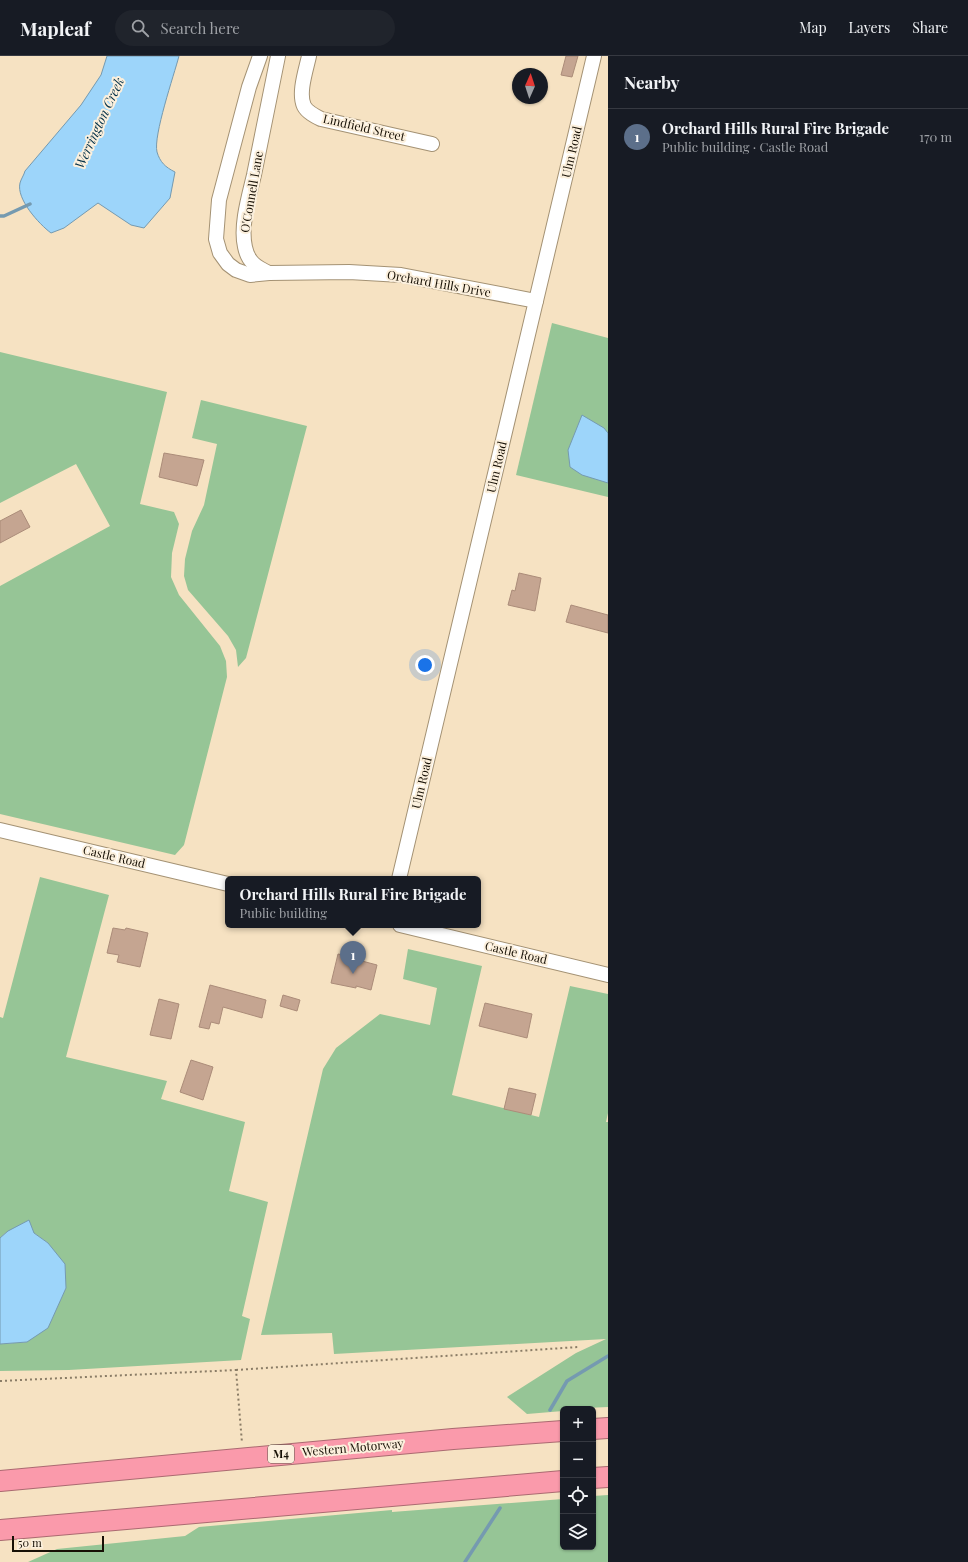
<!DOCTYPE html>
<meta charset="utf-8">
<style>
:root{--surface:#171b24;--page:#20242c;--text:#f1f3f6;--muted:#9ea1a6;--line:#363941;--accent:#2d875d}
body{margin:0;font-family:"Playfair Display",serif;background:var(--page);color:var(--text)}
.controls{position:absolute;right:12px;bottom:12px;display:grid;overflow:hidden;border-radius:6px;box-shadow:0 1px 3px #0004}
.controls button{width:36px;height:36px;display:grid;place-items:center;padding:0;border:0;border-bottom:1px solid var(--line);background:var(--surface);color:var(--text);font:20px sans-serif}
.compass{position:absolute;left:512px;top:12px;width:36px;height:36px;border-radius:50%;background:var(--surface);box-shadow:0 1px 3px #0004;rotate:3deg}
.scale{position:absolute;left:12px;bottom:10px;width:92px;box-sizing:border-box;padding-left:4px;border:2px solid #171005;border-top:0;font-size:11px;line-height:14px;white-space:nowrap;color:#171005;-webkit-text-stroke:3px #fcf0dd;paint-order:stroke}
.you{position:absolute;left:425px;top:609px;width:14px;height:14px;margin:-10px;border:3px solid #fff;border-radius:50%;background:#1a73e8;box-shadow:0 0 0 6px #1a73e833}
.badge{display:grid;place-items:center;width:26px;height:26px;border-radius:50%;background:var(--accent);color:#fff;font-size:13px;font-weight:700}
.pin{position:absolute;translate:-50% -33px;filter:drop-shadow(0 1px 2px #0008)}
.pin::after{content:'';position:absolute;top:21px;width:14px;height:12px;background:inherit;clip-path:polygon(0 0,100% 0,50% 100%)}
.popup{position:absolute;left:225px;top:820px;width:256px;height:52px;box-sizing:border-box;display:grid;place-content:center;border-radius:6px;background:var(--surface);filter:drop-shadow(0 1px 3px #0005);font-size:13px;white-space:nowrap;color:var(--muted)}
.popup b{font-size:15px;color:var(--text)}
.popup::after{content:'';position:absolute;left:50%;top:100%;margin-left:-8px;border:8px solid transparent;border-top-color:var(--surface)}
.list{margin:0;padding:0;list-style:none}
h2{display:flex;justify-content:space-between;align-items:center;height:52px;margin:0;padding:0 16px;font-size:17px}
h2 small{font-size:13px;font-weight:400;color:var(--muted)}
.list li{display:grid;grid-template-columns:26px 1fr auto;gap:12px;align-items:center;box-sizing:border-box;height:56px;padding:0 16px;border-top:1px solid var(--line)}
.list b{display:block;font-size:15px;white-space:nowrap}
.list p{margin:0;font-size:13px;white-space:nowrap;color:var(--muted)}
.list em{font-size:13px;font-style:normal;color:var(--muted)}
.icon{flex:none;width:22px;height:22px;fill:none;stroke:currentColor;stroke-width:2;stroke-linecap:round;stroke-linejoin:round}
.map{position:relative;flex:none;width:608px;height:1506px;overflow:hidden}
header{display:flex;align-items:center;gap:24px;box-sizing:border-box;height:56px;padding:0 20px;background:var(--surface);border-bottom:1px solid var(--line)}
header strong{font-size:19px}
nav{display:flex;gap:22px;margin-inline-start:auto;font-size:14px}
.search{width:280px;height:36px;background:var(--page);display:flex;align-items:center;gap:10px;box-sizing:border-box;padding:0 14px;border-radius:22px;color:var(--muted);font-size:15px}
main{display:flex}
aside{flex:1;background:var(--surface)}
.map>svg:first-child{display:block}
.green{fill:#96c596}
.water{fill:#9dd5fa;stroke:#759ab0}
.lines{fill:none;stroke-linecap:round;stroke-linejoin:round}
.stream{stroke:#759ab0;stroke-width:3.5}
.building{fill:#c5a591;stroke:#ab8c79}
.minor-casing{stroke:#a49274;stroke-width:16}
.highway-casing{stroke:#ab6a71;stroke-width:22}
.path{stroke:#8a7c66;stroke-width:2;stroke-dasharray:2 3;stroke-linecap:butt}
.minor{stroke:#fff;stroke-width:14}
.highway{stroke:#fa9aab;stroke-width:20}
.labels{text-anchor:middle;stroke-width:4;stroke-linejoin:round;paint-order:stroke}
.shield{fill:#fcf0dd;stroke:#5c5346;stroke-width:1}
.shield-label{font-size:11px;font-weight:bold;fill:#171005}
.street-label{font-size:12px;fill:#171005;stroke:#fcf0dd}
.water-label{font-size:13px;font-style:italic;fill:#023048;stroke:#fcf0dd}
</style>
<header>
<strong>Mapleaf</strong>
<div class="search"><svg class="icon" aria-label="search" viewBox="0 0 24 24"><circle cx="10" cy="10" r="6"/><path d="M15 15l6 6"/></svg>Search here</div>
<nav><a>Map</a><a>Layers</a><a>Share</a></nav>
</header>
<main>
<div class="map">
<svg width="608" height="1506" viewBox="0 0 608 1506">
<rect width="100%" height="100%" fill="#f6e2c2"/>
<g class="green">
<polygon points="552,267 608,282 608,441 516,419"/>
<polygon points="0,296 167,336 140,448 174,456 179,468 172,497 171,521 179,539 220,590 226,605 227,621 184,789 175,799 0,758 0,530 110,470 76,408 0,447"/>
<polygon points="201,344 307,370 246,602 238,611 236,594 228,580 188,534 184,520 185,503 192,475 204,449 217,388 192,382"/>
<polygon points="40,821 109,839 66,1001 167,1025 161,1043 245,1066 229,1135 268,1146 242,1260 250,1263 241,1304 69,1314 0,1315 0,1288 27,1286 57,1251 66,1232 48,1187 34,1177 8,1175 0,1182 0,961 3,962"/>
<polygon points="408,893 482,910 452,1039 539,1061 570,930 608,938 608,1057 606,1066 608,1066 608,1351 563,1353 563,1355 527,1358 507,1341 576,1297 606,1283 334,1298 332,1277 261,1279 323,1013 336,992 380,958 430,969 437,932 403,923"/>
<polygon points="608,1439 608,1506 28,1506 57,1493 185,1480 199,1471 392,1454 392,1456 563,1443 563,1491 593,1491 593,1440"/>
</g>
<g class="water">
<path d="M107 0H179C174 19 153 80 157 96 160 106 165 111 175 116L170 142 144 172 131 169 98 147 64 172 51 177C39 168 16 143 20 127 21 123 24 119 25 115L81 49 101 19Z"/>
<polygon points="582,359 604,372 608,377 608,427 582,419 570,411 568,394"/>
<polygon points="29,1164 34,1177 48,1187 65,1208 66,1232 48,1272 27,1286 0,1288 0,1182 8,1175"/>
</g>
<g class="lines">
<g class="stream">
<polyline points="0,160 4,160 30,148"/>
<polyline points="550,1354 567,1325 608,1300"/>
<polyline points="465,1506 500,1452"/>
</g>
</g>
<g class="building">
<polygon points="566,0 578,0 572,21 561,19"/>
<polygon points="164,397 204,404 197,430 159,421"/>
<polygon points="21,454 30,471 0,487 0,465"/>
<polygon points="519,517 541,522 535,555 508,549 512,534 515,535"/>
<polygon points="571,549 608,559 608,577 566,566"/>
<polygon points="113,872 125,874 126,872 148,877 140,911 117,906 119,899 107,897"/>
<polygon points="338,898 363,903 362,905 377,909 371,934 356,930 356,932 331,927"/>
<polygon points="210,929 266,944 262,962 223,951 219,968 211,966 209,973 199,971"/>
<polygon points="283,939 300,944 297,955 280,950"/>
<polygon points="159,943 179,948 171,983 150,979"/>
<polygon points="485,947 532,958 527,982 479,970"/>
<polygon points="191,1004 213,1011 203,1044 180,1036"/>
<polygon points="509,1032 536,1038 531,1059 504,1053"/>
</g>
<g class="lines">
<defs>
<g id="minor">
<polyline points="260,0 249,31 219,144 216,183 220,197 228,208 236,214 250,219 269,217 349,216 401,219 536,245"/>
<path d="M309 0C306 14 298 37 304 50 307 56 315 60 321 63L432 88"/>
<path d="M269 217C256 211 248 206 245 191 240 170 249 140 254 119 262 79 270 40 278 0"/>
<polyline points="0,774 228,828"/>
<polyline points="399,823 594,0"/>
<polyline points="400,869 608,919"/>
</g>
<g id="highway">
<polyline points="593,1373 608,1372"/>
<polyline points="593,1422 608,1421"/>
<polyline points="0,1425 453,1383 563,1375"/>
<polyline points="0,1474 563,1425"/>
</g>
</defs>
<use href="#minor" class="minor-casing"/>
<use href="#highway" class="highway-casing"/>
<g class="path">
<polyline points="236,1314 578,1291"/>
<polyline points="0,1325 236,1314 242,1387"/>
</g>
<use href="#minor" class="minor"/>
<use href="#highway" class="highway"/>
</g>
<g class="labels">
<rect class="shield" x="268" y="1389" width="26" height="18" rx="3"/>
<g class="shield-label">
<text x="281" y="1402">M4</text>
</g>
<g class="street-label">
<text transform="translate(364 72) rotate(13)" y="4">Lindfield Street</text>
<text transform="translate(572 96) rotate(-77)" y="4">Ulm Road</text>
<text transform="translate(252 136) rotate(-80)" y="4">O'Connell Lane</text>
<text transform="translate(439 228) rotate(10)" y="4">Orchard Hills Drive</text>
<text transform="translate(497 411) rotate(-77)" y="4">Ulm Road</text>
<text transform="translate(422 727) rotate(-77)" y="4">Ulm Road</text>
<text transform="translate(114 801) rotate(13)" y="4">Castle Road</text>
<text transform="translate(516 897) rotate(13)" y="4">Castle Road</text>
<text transform="translate(353 1392) rotate(-5)" y="4">Western Motorway</text>
</g>
<g class="water-label">
<text transform="translate(99 67) rotate(-65)" y="5">Werrington Creek</text>
</g>
</g>
</svg>
<div class="controls">
<button>+</button>
<button>−</button>
<button><svg class="icon" aria-label="locate" viewBox="0 0 24 24"><circle cx="12" cy="12" r="6"/><path d="M12 2v4M12 18v4M2 12h4M18 12h4"/></svg></button>
<button><svg class="icon" aria-label="layers" viewBox="0 0 24 24"><path d="M12 4l9 5-9 5-9-5zM3 14l9 5 9-5"/></svg></button>
</div>
<svg class="compass" viewBox="-18 -18 36 36"><path d="M0-13l5 13h-10z" fill="#e53935"/><path d="M0 13l5-13h-10z" fill="#9ea1a6"/></svg>
<div class="scale">50 m</div>
<div class="you"></div>
<div class="pin badge" style="left:353px;top:918px;background:#5c6f8a">1</div>
<div class="popup"><b>Orchard Hills Rural Fire Brigade</b>Public building</div>
</div>
<aside>
<h2>Nearby<small></small></h2>
<ul class="list">
<li><span class="badge" style="background:#5c6f8a">1</span><div><b>Orchard Hills Rural Fire Brigade</b><p>Public building · Castle Road</p></div><em>170 m</em></li>
</ul>
</aside>
</main>
